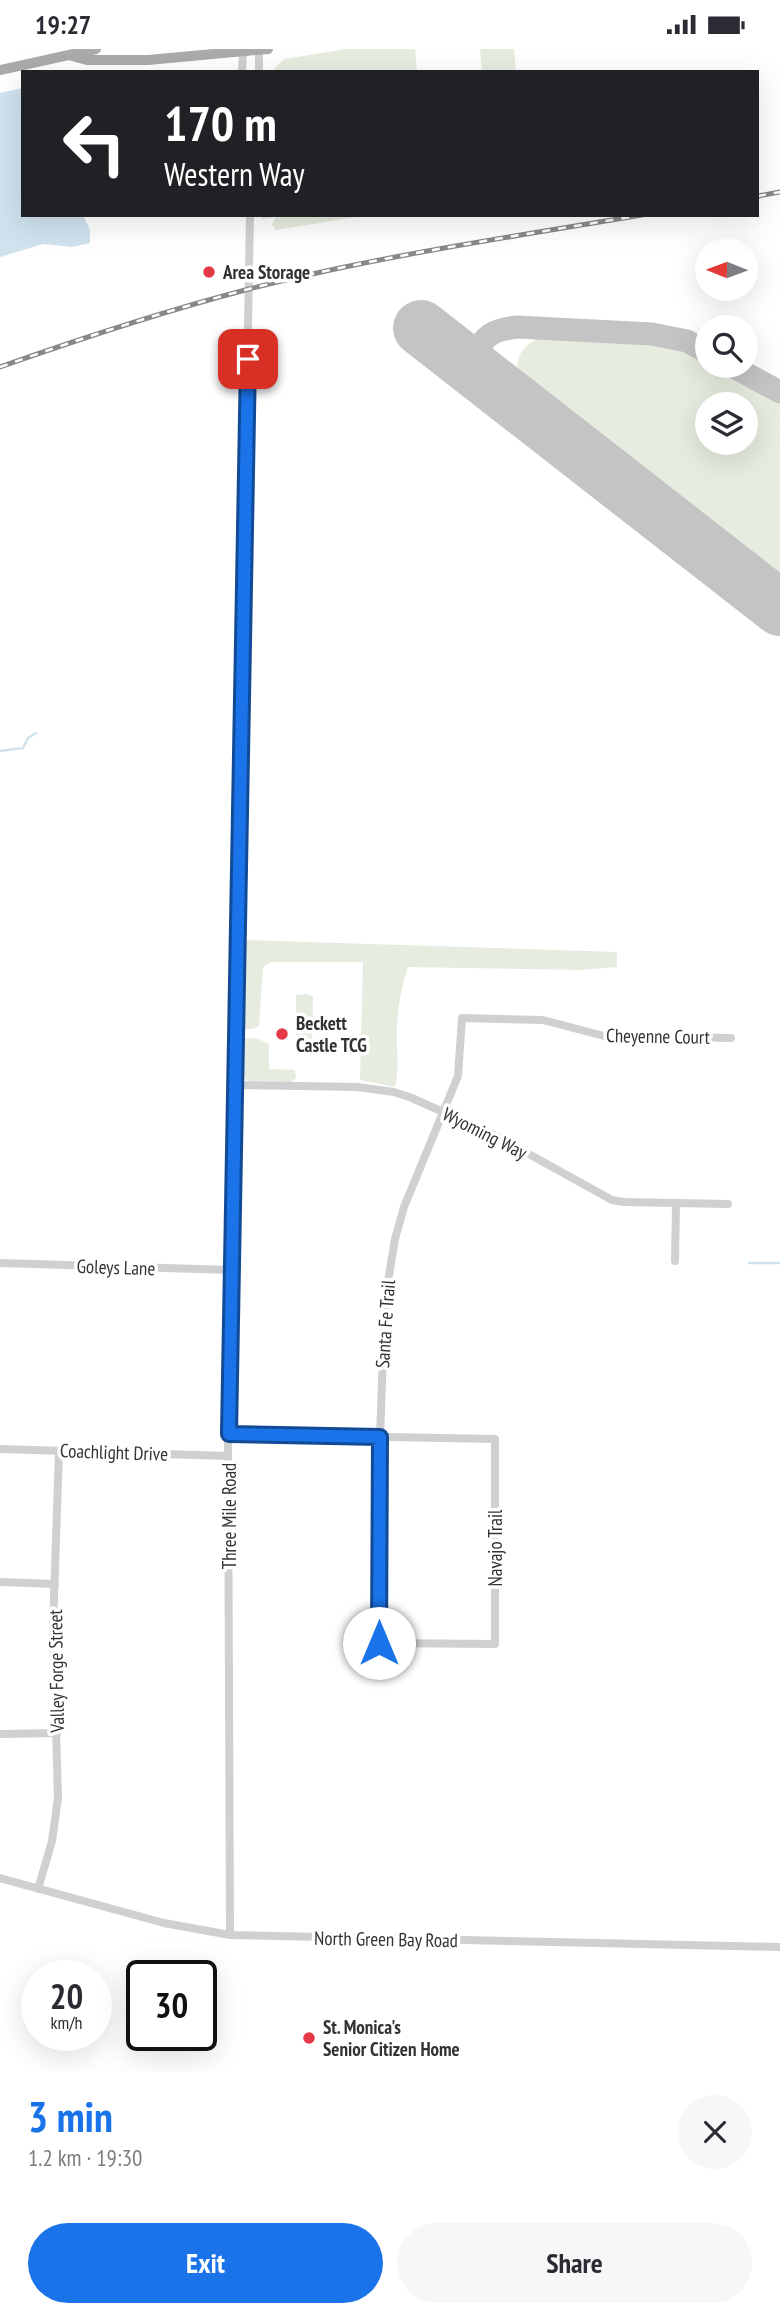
<!DOCTYPE html>
<html lang="en">
<head>
<meta charset="utf-8">
<style>
	body { margin:0; font-family:"PT Sans Narrow",sans-serif; background:#f7f7f7; color:#2b2b33; height:100vh; display:flex; flex-direction:column; font-size:26px; white-space:nowrap }
	* { box-sizing:border-box; margin:0 }
	p { font-size:23px; color:#7c7c81 }
	.icon { flex:none; width:38px; height:38px; fill:none; stroke:currentColor; stroke-width:2; stroke-linecap:round; stroke-linejoin:round }
	.map { position:relative; height:2023px; overflow:hidden }
	.sheet { display:flex; flex-direction:column; background:#fff; flex:1 }
	.sheet>* { flex:none }
	.hud { position:absolute; left:21px; top:21px; width:738px; height:147px; border-radius:0px; box-shadow:0 7px 28px #0002; background:#202124; color:#fff; overflow:hidden }
	.needle { width:46px; rotate:271deg }
	.controls { position:absolute; left:695px; top:189px; display:grid; gap:14px }
	.controls a { display:grid; place-items:center; width:63px; height:63px; border-radius:50%; background:#fff; box-shadow:0 7px 28px #0002; font-size:35px }
	.speed { position:absolute; left:21px; top:1911px; display:flex; gap:14px; font-size:35px; font-weight:700; text-align:center }
	.speed>* { display:grid; place-content:center; width:91px; height:91px; border-radius:50%; background:#fff; box-shadow:0 7px 28px #0002; line-height:1 }
	.speed small { font-size:18px; font-weight:400 }
	.speed .limit { border:4px solid #111; border-radius:10px; background:#fff; color:#111 }
	.pin { position:absolute; display:grid; place-items:center; width:60px; height:60px; color:#fff; margin:-30px; border-radius:14px; box-shadow:0 4px 10px #0006 }
	.me { position:absolute; width:77px; margin:-38px; rotate:0deg; stroke-linejoin:round; filter:drop-shadow(0 0 5px #0008) }
	.turn { display:flex; align-items:center; gap:24px; height:147px; padding:0 28px; font-size:32px }
	.turn .icon { width:91px; height:91px; stroke-width:2.5 }
	.turn b { display:block; font-size:49px; line-height:60px }
	.round { display:grid; place-items:center; flex:none; width:74px; height:74px; border-radius:37px; background:#f7f7f7 }
	.head { display:flex; align-items:center; justify-content:space-between; height:119px; padding:0 28px }
	h1 { font-size:42px; font-weight:800; line-height:52px; color:#1a73e8 }
	.cta { display:flex; gap:14px; margin-top:auto; padding:14px 28px }
	.cta a { flex:1; height:80px; border-radius:42px; background:#1a73e8; color:#fff; font-size:28px; font-weight:800; line-height:80px; text-align:center }
	.cta a+a { background:#f7f7f7; color:#2b2b33 }
	.status { display:flex; justify-content:space-between; align-items:center; height:49px; padding:0 35px; background:#fff; direction:ltr }
	.status svg { height:19px; fill:currentColor }
	.map>svg:first-child { display:block }
</style>
</head>
<body>
<div class="status"><b>19:27</b><svg viewBox="0 0 49 12"><path d="M0 12V9h3v3zM5 12V6h3v6zM10 12V3h3v9zM15 12V0h3v12zM26 1h20v11H26zM47 4h2v5h-2z"/></svg></div>
<div class="map">
<svg width="780" height="2023" viewBox="0 0 780 2023">
	<rect width="100%" height="100%" fill="#fff"/>
	<!-- green -->
	<path fill="#e6ecdf" fill-rule="evenodd" d="M346 0H415L417 23H271L284 10Z
		M480 0H514L516 23H482Z
		M262 166H368L276 181 272 175 276 168 262 170Z
		M540 289C560 288 581 291 601 292 641 294 671 293 707 314V317H713L780 354V537L524 337C511 317 518 297 540 289ZM746 355V394H707V355Z
		M244 891 617 903V918L582 921 408 918C400 942 396 968 397 994 397 1010 399 1022 395 1038L360 1031 363 913H270L263 918 259 977 253 980H243Z
		M306 945 313 947 312 1000 296 999V946Z
		M256 989 269 995V1020L295 1021 296 1029 291 1033 247 1032 242 1026 243 990Z"/>
	<!-- water -->
	<path fill="#cfe2ee" d="M23 39V166H83L90 181V194L73 198 43 195 0 208V44Z"/>
	<g fill="none" stroke-linecap="round" stroke-linejoin="round">
		<!-- stream -->
		<path stroke="#cfe2ee" stroke-width="2.5" d="M0 702 23 699 28 689 36 684
			M749 1214H780"/>
		<!-- taxiway -->
		<path stroke="#c4c4c4" stroke-width="23" d="M732 317 780 343
			M474 321C480 290 485 282 517 278L652 285 687 292 707 303"/>
		<!-- runway -->
		<path stroke="#c4c4c4" stroke-width="56" d="M421 279 780 559"/>
		<!-- minor -->
		<path stroke="#d0d0d0" stroke-width="8" d="M242 23 243 0
			M259 23V0
			M235 1036 357 1038 394 1043 412 1049 498 1088 612 1151 624 1153 728 1155
			M675 1212 676 1154
			M0 1214 232 1221
			M229 1385 495 1390V1595L378 1594 380 1388 385 1251 395 1190 404 1158 458 1027 462 969 543 971 604 987 731 989
			M0 1400 228 1407
			M0 1533 55 1535
			M0 1685 57 1684
			M0 1829 164 1874 230 1886 780 1898
			M38 1840 52 1792 58 1749 53 1578 59 1402
			M230 1886 228 1398 250 166"/>
		<!-- major -->
		<path stroke="#ababab" stroke-width="10" d="M72 7 87 11H148L268 0
			M0 21 96 0"/>
		<!-- rail casing -->
		<g stroke="#888" stroke-width="5">
			<path id="rail" d="M758 147 780 143
				M0 318C82 289 165 262 249 240 378 207 511 188 642 166"/>
		</g>
		<!-- rail -->
		<use href="#rail" stroke="#fff" stroke-width="2.5" stroke-dasharray="8" stroke-linecap="butt"/>
	</g>
	<g fill="none" stroke-linecap="round" stroke-linejoin="round">
		<!-- route casing -->
		<g stroke="#114b97" stroke-width="18">
			<path id="route" d="M248 310 229 1385 380 1388 379 1594"/>
		</g>
		<!-- route -->
		<use href="#route" stroke="#1a73e8" stroke-width="12"/>
	</g>
	<!-- markers -->
	<g fill="#e63946" stroke="#fff" stroke-width="2.5">
		<circle cx="209" cy="223" r="7"/>
		<circle cx="282" cy="985" r="7"/>
		<circle cx="309" cy="1989" r="7"/>
	</g>
	<g text-anchor="middle" dominant-baseline="central" stroke-width="7" stroke-linejoin="round" paint-order="stroke">
		<!-- poi labels -->
		<g font-size="19" font-weight="bold" fill="#333" stroke="#fff" text-anchor="start">
			<text x="223" y="223">Area Storage</text>
			<text x="296" y="974">Beckett<tspan x="296" dy="22">Castle TCG</tspan></text>
			<text x="323" y="1978">St. Monica's<tspan x="323" dy="22">Senior Citizen Home</tspan></text>
		</g>
		<!-- street labels -->
		<g font-size="19" fill="#333" stroke="#fff">
			<text transform="translate(658 987) rotate(1)">Cheyenne Court</text>
			<text transform="translate(485 1084) rotate(27)">Wyoming Way</text>
			<text transform="translate(116 1218) rotate(2)">Goleys Lane</text>
			<text transform="translate(385 1275) rotate(-86)">Santa Fe Trail</text>
			<text transform="translate(114 1403) rotate(2)">Coachlight Drive</text>
			<text transform="translate(229 1467) rotate(-90)">Three Mile Road</text>
			<text transform="translate(495 1499) rotate(-90)">Navajo Trail</text>
			<text transform="translate(56 1622) rotate(-91)">Valley Forge Street</text>
			<text transform="translate(386 1890) rotate(1)">North Green Bay Road</text>
		</g>
	</g>
</svg>
<div class="controls">
<a><svg class="needle" viewBox="-14 -14 28 28"><path d="M0-13l5 13h-10z" fill="#e53935"/><path d="M0 13l5-13h-10z" fill="#7c7c81"/></svg></a>
<a><svg class="icon" aria-label="search" viewBox="0 0 24 24"><circle cx="10" cy="10" r="6"/><path d="M15 15l6 6"/></svg></a>
<a><svg class="icon" aria-label="layers" viewBox="0 0 24 24"><path d="M12 4l9 5-9 5-9-5zM3 14l9 5 9-5"/></svg></a>
</div>
<div class="speed"><div>20<small>km/h</small></div><div class="limit">30</div></div>
<div class="pin" style="left:248px;top:310px;background:#d93025"><svg class="icon" aria-label="arrive" viewBox="0 0 24 24"><path d="M6 21V4h12l-3 4 3 4H6"/></svg></div>
<svg class="me" style="left:379px;top:1594px" viewBox="-20 -20 40 40"><circle r="19" fill="#fff"/><path d="M0-13L10 11 0 6-10 11z" fill="#1a73e8"/></svg>
<div class="hud">
<div class="turn"><svg class="icon" aria-label="left" viewBox="0 0 24 24"><path d="M17 20v-9H6M10 6l-5 5 5 5"/></svg><div><b>170 m</b>Western Way</div></div>
</div>
</div>
<section class="sheet">
<div class="head"><div><h1>3 min</h1><p>1.2 km · 19:30</p></div><a class="round"><svg class="icon" aria-label="close" viewBox="0 0 24 24"><path d="M6 6l12 12M18 6L6 18"/></svg></a></div>
<div class="cta"><a>Exit</a><a>Share</a></div>
</section>
</body>
</html>
